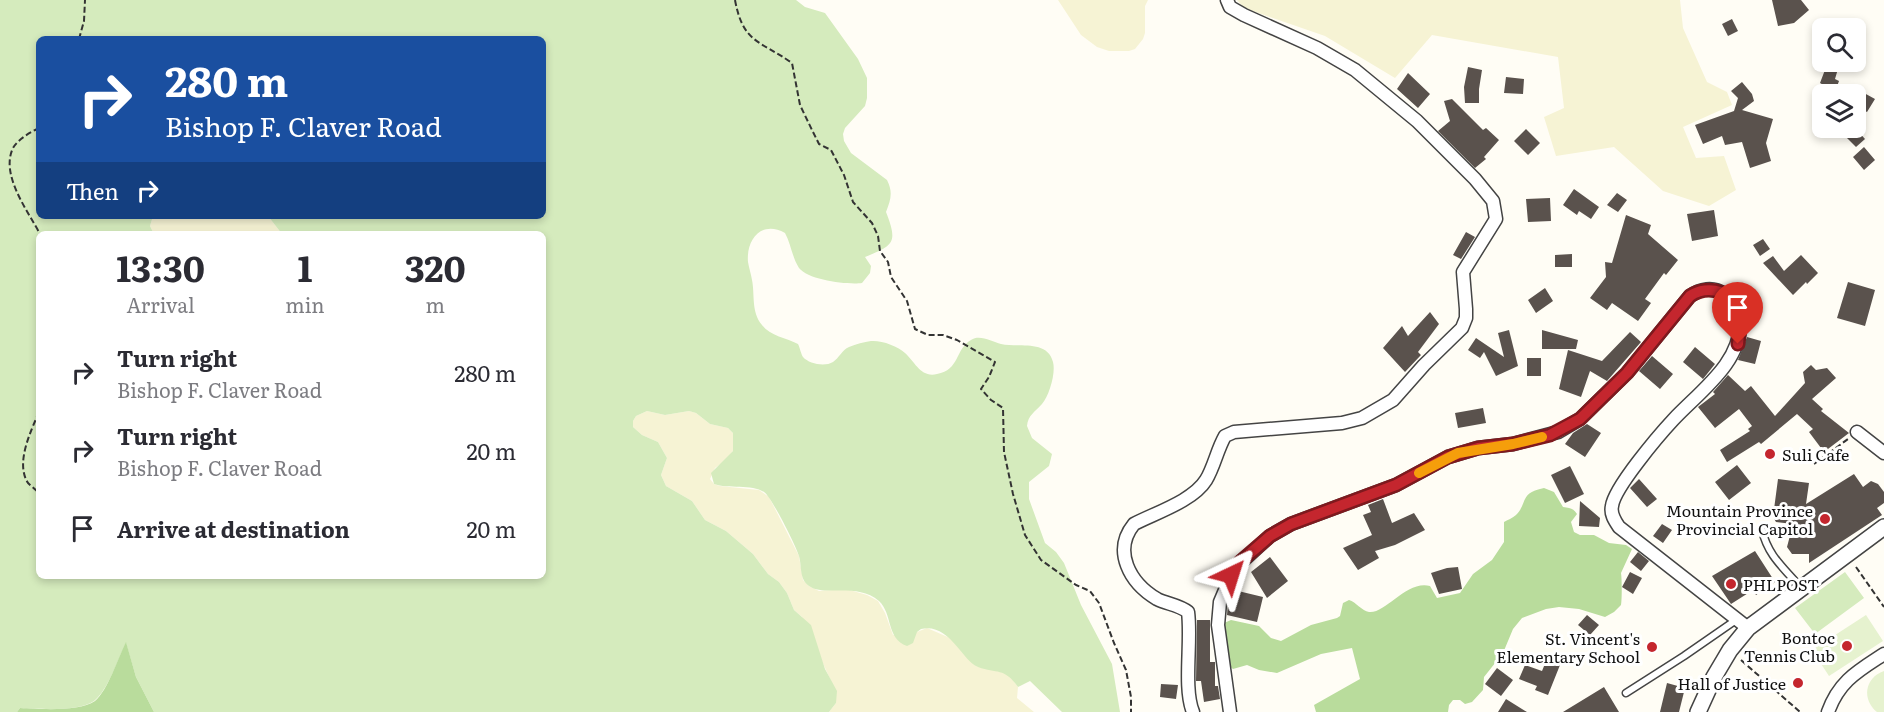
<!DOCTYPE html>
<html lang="en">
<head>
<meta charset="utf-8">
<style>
	body { margin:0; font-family:Literata,serif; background:#f7f7f7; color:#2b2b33; height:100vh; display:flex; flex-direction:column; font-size:22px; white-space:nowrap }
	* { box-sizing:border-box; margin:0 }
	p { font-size:20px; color:#7c7c81 }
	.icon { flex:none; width:33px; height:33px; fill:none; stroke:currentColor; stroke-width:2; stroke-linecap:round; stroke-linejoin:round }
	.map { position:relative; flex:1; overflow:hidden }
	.side { position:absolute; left:36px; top:231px; width:510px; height:348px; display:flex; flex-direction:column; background:#fff; border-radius:9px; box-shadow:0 3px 9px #0003 }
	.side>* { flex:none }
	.hud { position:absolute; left:36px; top:36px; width:510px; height:183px; border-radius:9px; box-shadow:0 3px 9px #0003; background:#1a4fa0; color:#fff; overflow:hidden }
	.tools { position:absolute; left:1812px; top:18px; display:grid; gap:12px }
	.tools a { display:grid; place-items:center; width:54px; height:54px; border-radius:9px; background:#fff; box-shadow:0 3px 9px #0003; font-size:30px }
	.pin { position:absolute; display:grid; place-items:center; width:51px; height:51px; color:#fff; margin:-62px -26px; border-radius:50% 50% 50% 0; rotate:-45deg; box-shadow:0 0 6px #0007 }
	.pin .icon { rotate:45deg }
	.me { position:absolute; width:66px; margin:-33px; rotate:41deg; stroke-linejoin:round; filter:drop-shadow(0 0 4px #0008) }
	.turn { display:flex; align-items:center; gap:21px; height:126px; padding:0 30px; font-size:27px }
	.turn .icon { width:78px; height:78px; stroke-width:2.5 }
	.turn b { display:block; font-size:42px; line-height:51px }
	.then { display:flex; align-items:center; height:57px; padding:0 30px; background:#0003; gap:12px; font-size:22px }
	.eta { display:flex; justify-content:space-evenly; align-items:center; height:102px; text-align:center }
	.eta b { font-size:36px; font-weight:700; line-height:42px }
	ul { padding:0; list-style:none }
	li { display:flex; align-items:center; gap:18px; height:78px; padding:0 30px }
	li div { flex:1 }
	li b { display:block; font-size:22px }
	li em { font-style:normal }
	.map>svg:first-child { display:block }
</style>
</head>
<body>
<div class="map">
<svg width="1884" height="712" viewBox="0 0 1884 712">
	<rect width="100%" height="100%" fill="#fffdf5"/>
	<!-- farmland -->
	<path fill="#f6f3d4" d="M1058 0H1148L1145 6V33L1143 39 1135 49 1129 51H1109L1097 47 1081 35Z
		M1237 0H1680L1683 28 1707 82 1727 92 1732 105 1683 127 1696 158 1724 156 1736 190 1709 206 1663 191 1614 147 1556 156 1544 117 1564 108 1558 57 1432 35 1395 78 1325 36 1244 8Z
		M153 216H268L282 234H154L150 226Z
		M647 411 665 415 689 411 696 413 710 424 728 428 733 433V451L725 461 715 468 710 479 714 484 720 486 759 490 769 497 799 556 803 580 809 586 819 591 846 589 867 595 878 601 885 613 893 635 917 632 927 628 950 638 976 666 1000 670 1010 676 1018 687 1017 698 1034 712H829L836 703 830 679 802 617 794 610 787 593 779 582 768 574 753 554 726 531 705 520 692 501 666 486 661 475 667 458 658 442 642 435 633 427V421L636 416Z"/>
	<!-- green -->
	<path fill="#d5ebbd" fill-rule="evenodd" d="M0 0H796L805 7 825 13 858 59 867 78V98L865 106 845 128 843 134 844 141 851 153 887 180C893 192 891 199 886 212 898 243 894 245 865 257L871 266 870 273 862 283C848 285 808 280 799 268 792 257 791 244 785 233 762 220 746 239 748 262 749 268 751 274 752 280 755 295 751 312 762 325 770 336 787 338 798 344 800 348 801 354 803 357 809 364 825 367 833 362 839 358 842 350 849 347 856 344 864 342 871 341 881 340 898 346 905 353 915 362 921 378 937 374 960 370 955 349 971 340 980 334 992 342 1001 344 1018 348 1047 339 1053 362 1056 373 1049 396 1042 404 1035 412 1028 415 1027 426L1032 438 1052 454 1049 466 1029 482V499L1045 543 1056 552 1064 563 1081 605 1112 664 1120 712H1062L1030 681 1018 687C1004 667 997 674 978 667 961 660 950 623 921 629L917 632 913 643 907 646C886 639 893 614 879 601 857 582 824 597 809 586 799 579 802 566 799 556 796 546 771 496 764 492 752 484 728 489 714 484L711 473 733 451V433L728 428 710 424 696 413 689 411 665 415 647 411 636 416 633 421V427L642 435 658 442 667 458 661 475 666 486 692 501 705 520 726 531 753 554 768 574 779 582 787 593 794 610 811 625 825 669 837 691 836 703 829 712H154L136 677 126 643C118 659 108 690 94 701 78 712 40 709 20 708L17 712H0ZM39 39H543V216H268L282 234H543V576H39V234H154L150 226 153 216H39Z
		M1845 572 1864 598 1815 634 1795 608Z"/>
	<!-- forest -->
	<path fill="#b9dc9c" d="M1544 488 1554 492 1563 507C1570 508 1573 508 1577 514L1571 522 1574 532 1580 535H1594L1609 543 1626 545 1632 549 1621 573C1622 579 1622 598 1621 605L1614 612 1605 617 1579 609 1559 607 1546 609 1522 618 1513 629 1503 653 1484 677 1483 690 1472 702 1465 704 1460 700H1453L1449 705 1448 712H1316L1314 705 1360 679 1352 648 1321 654 1277 673 1259 670 1247 665 1233 669 1228 665V649L1222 634 1224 623 1231 620 1259 626 1271 638 1281 641 1311 625 1337 618 1340 616 1343 603 1349 600C1356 602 1362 611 1369 612 1386 614 1406 580 1430 586L1437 598 1460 593 1473 574 1492 560 1504 542V522C1507 520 1513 518 1516 515 1528 503 1519 493 1544 488Z
		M126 642 136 677 154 712H17L20 708C40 709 79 712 95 701 108 690 118 658 126 642Z"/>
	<!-- pitch -->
	<path fill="#e6f2cf" d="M1866 615 1883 641 1829 676 1812 650Z
		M1884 671V712H1877C1862 700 1864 678 1884 671Z"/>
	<!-- building -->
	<path fill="#5a524d" d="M1772 0H1801L1809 10 1794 23 1778 26Z
		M1732 19 1738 31 1728 36 1722 24Z
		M1828 62H1840L1835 79 1839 81 1835 92 1820 83Z
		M1468 67 1482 70 1479 89V103H1465L1464 87Z
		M1408 73 1430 94 1418 108 1397 89Z
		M1506 77 1524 79 1523 94 1504 93Z
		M1742 82 1752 94 1754 101 1742 110 1773 119 1766 143 1771 161 1750 168 1742 142 1725 145 1722 136 1703 144 1695 125 1734 111 1738 98 1731 91Z
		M1864 93 1875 99 1867 112 1856 106Z
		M1452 99 1483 130 1486 128 1499 140 1484 157 1486 159 1475 168 1438 131 1450 121 1444 101Z
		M1837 128H1855L1865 139 1856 147Z
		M1526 129 1540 143 1528 155 1514 141Z
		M1864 147 1875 160 1864 170 1853 157Z
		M1574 189 1599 207 1591 219 1579 211 1577 215 1563 205Z
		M1617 193 1627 200 1618 212 1607 205Z
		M1550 198 1551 221 1528 222 1526 199Z
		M1714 210 1718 236 1692 241 1687 214Z
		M1626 215 1651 225 1648 234 1678 260 1666 275 1664 273 1645 299 1651 303 1638 321 1612 303 1607 310 1590 298 1606 277 1605 262 1612 263Z
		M1466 232 1475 237 1461 259 1453 255Z
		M1763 239 1770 249 1760 256 1753 245Z
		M1572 254V267H1555V255Z
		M1801 255 1818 273 1807 284 1806 282 1793 295 1763 263 1773 256 1784 271Z
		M1848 282 1875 290 1865 326 1837 318Z
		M1739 284 1756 301 1747 311 1742 300 1733 290Z
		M1545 288 1553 301 1536 313 1528 300Z
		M1430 312 1439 324 1418 352 1421 355 1405 372 1383 348 1402 326 1408 336Z
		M1509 330 1518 366 1496 376 1484 352 1480 358 1468 350 1476 338 1504 357 1498 333Z
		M1542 330 1578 340 1576 349H1542Z
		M1630 332 1641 342 1607 381 1590 371 1581 397 1559 389 1568 350 1602 361Z
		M1747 337 1761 341 1755 364 1738 360Z
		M1695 347 1715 364 1703 379 1683 362Z
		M1652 356 1673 374 1660 389 1639 371Z
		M1527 358H1541V376H1527Z
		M1811 365 1816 370 1827 368 1836 378 1812 399 1823 409 1821 411 1849 433 1824 452 1809 432 1813 429 1797 414 1761 444 1759 442 1727 462 1720 450 1750 431 1748 429 1752 426 1739 409 1715 428 1698 407 1715 394 1713 392 1728 375 1745 391 1751 386 1775 416 1805 383 1803 372Z
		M1483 408 1486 423 1458 428 1455 413Z
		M1587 424 1601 433 1585 457 1565 444 1573 433Z
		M1737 465 1751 483 1729 500 1715 482Z
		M1570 466 1584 494 1565 503 1551 475Z
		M1854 474 1863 487 1871 481 1878 484 1884 492V503L1877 508 1882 515 1809 563V554H1792L1787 547 1793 524 1776 522 1773 517 1778 479 1809 483 1806 504Z
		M1639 479 1657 499 1647 507 1630 488Z
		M1383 499 1392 523 1414 513 1425 530 1395 545 1375 551 1379 558 1358 570 1343 548 1372 535 1363 515 1371 512 1368 505Z
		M1580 501 1600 518 1599 527 1579 526Z
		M1662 524 1672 530 1663 543 1653 536Z
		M1755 551 1775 582 1756 595 1753 590 1731 604 1712 576Z
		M1638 552 1649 561 1641 571 1630 562Z
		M1270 557 1288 581 1267 598 1251 572Z
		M1458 567 1462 589 1439 594 1431 573 1447 568Z
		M1630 572 1642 578 1633 594 1622 587Z
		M1234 590 1263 597 1257 622 1227 615 1228 604Z
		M1587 615 1599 625 1590 635 1578 625Z
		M1197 620H1210V662H1215V686H1218L1220 699 1204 702 1201 681H1196Z
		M1549 654 1562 660 1548 695 1535 690 1537 686 1519 679 1525 665 1542 671Z
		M1497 668 1513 680 1501 696 1485 684Z
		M1667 683 1685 688 1679 712H1660Z
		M1161 684 1178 685 1176 699 1160 697Z
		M1604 687 1619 712H1563Z
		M1506 699 1527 712H1498Z"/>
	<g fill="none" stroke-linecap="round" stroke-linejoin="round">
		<!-- service casing -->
		<g stroke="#444" stroke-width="9">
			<path id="service" d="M1762 530C1768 556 1784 568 1801 588
				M1626 693 1684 656 1736 620"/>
		</g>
		<!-- minor casing -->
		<g stroke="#444" stroke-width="15">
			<path id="minor" d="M1857 432 1884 453
				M1193 712C1183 688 1192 641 1188 612 1179 605 1167 604 1157 599 1130 583 1112 551 1134 524 1155 513 1193 501 1206 480 1214 467 1217 450 1225 436L1234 432 1342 423 1362 418 1393 400 1424 365 1462 328 1466 318V309L1463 272 1496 219 1493 201 1475 179 1417 121 1355 70 1317 48 1244 15 1230 7 1227 0
				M1230 712 1218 625 1220 602 1234 569 1270 536 1291 524 1396 485 1448 457 1478 448 1513 444 1558 432 1580 419 1627 373 1690 296C1700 289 1713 286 1724 294 1734 300 1739 308 1740 320 1743 362 1699 392 1673 420 1659 435 1614 488 1612 506 1610 514 1615 521 1619 527L1748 628
				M1828 712C1839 681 1858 671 1884 654"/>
		</g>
		<!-- tertiary casing -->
		<g stroke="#444" stroke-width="18">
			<path id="tertiary" d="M1698 712 1714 677 1730 650 1748 628 1884 527"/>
		</g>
		<!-- path -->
		<path stroke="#333" stroke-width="2" stroke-dasharray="6 3" stroke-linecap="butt" d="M735 0C743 43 759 40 792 63L800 105 812 130 819 144 831 150 844 175 853 202 872 223 878 236 880 251 888 262 891 277 907 301 915 329 928 335H943L957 340 995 362 989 377 981 389 991 400 1003 408 1004 452 1013 494 1025 535 1041 560 1076 585 1090 591 1099 603 1114 643 1126 670 1131 697V712
			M79 39 84 21 85 0
			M39 128C31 132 18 139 13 148 0 175 28 211 40 234
			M39 412C31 431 15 463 28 483 31 486 36 490 39 493
			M1814 464 1848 439
			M1856 567 1884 607
			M1741 660 1800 712"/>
		<!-- service -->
		<use href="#service" stroke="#fff" stroke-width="6"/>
		<!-- minor -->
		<use href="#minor" stroke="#fff" stroke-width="12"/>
		<!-- tertiary -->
		<use href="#tertiary" stroke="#fff" stroke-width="15"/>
	</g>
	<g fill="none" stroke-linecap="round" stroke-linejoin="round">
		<!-- route casing -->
		<g stroke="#7f191e" stroke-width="15">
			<path id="route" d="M1231 575 1240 562 1270 536 1291 524 1396 485 1448 457 1478 448 1513 444 1550 435 1580 419 1627 373 1690 296C1708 284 1736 291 1740 315 1741 325 1739 334 1738 344"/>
		</g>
		<!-- route -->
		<use href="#route" stroke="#c4262e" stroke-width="10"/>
		<!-- slow -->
		<path stroke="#f59e0b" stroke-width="10" d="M1419 473 1458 453 1513 444 1542 437"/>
	</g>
	<!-- markers -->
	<g fill="#c4262e" stroke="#fff" stroke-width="2">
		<circle cx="1770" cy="454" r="6"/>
		<circle cx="1825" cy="519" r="6"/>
		<circle cx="1731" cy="584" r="6"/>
		<circle cx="1847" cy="646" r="6"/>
		<circle cx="1652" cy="647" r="6"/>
		<circle cx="1798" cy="683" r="6"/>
	</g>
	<g text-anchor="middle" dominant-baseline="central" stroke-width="6" stroke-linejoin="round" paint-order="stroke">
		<!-- poi labels -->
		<g font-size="16" fill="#111" stroke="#fff" text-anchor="end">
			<text x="1782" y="454" text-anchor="start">Suli Cafe</text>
			<text x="1813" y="510">Mountain Province<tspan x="1813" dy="18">Provincial Capitol</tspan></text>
			<text x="1743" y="584" text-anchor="start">PHLPOST</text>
			<text x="1835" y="637">Bontoc<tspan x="1835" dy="18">Tennis Club</tspan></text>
			<text x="1640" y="638">St. Vincent's<tspan x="1640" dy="18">Elementary School</tspan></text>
			<text x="1786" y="683">Hall of Justice</text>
		</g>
	</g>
</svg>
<div class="tools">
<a><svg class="icon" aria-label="search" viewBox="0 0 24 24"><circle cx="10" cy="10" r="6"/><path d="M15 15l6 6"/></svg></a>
<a><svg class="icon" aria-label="layers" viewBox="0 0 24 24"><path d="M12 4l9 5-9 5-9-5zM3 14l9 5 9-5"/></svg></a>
</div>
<div class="pin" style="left:1738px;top:344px;background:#d93025"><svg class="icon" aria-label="arrive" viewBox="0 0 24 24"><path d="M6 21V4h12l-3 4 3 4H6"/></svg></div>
<svg class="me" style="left:1231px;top:575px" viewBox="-20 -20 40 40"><path d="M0-17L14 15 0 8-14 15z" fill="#c4262e" stroke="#fff" stroke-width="4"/></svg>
<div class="hud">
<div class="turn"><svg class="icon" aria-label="right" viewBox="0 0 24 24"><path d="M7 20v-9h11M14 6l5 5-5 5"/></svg><div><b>280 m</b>Bishop F. Claver Road</div></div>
<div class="then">Then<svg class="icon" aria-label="right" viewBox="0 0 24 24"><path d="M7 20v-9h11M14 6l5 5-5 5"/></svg></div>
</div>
<section class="side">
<div class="eta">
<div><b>13:30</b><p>Arrival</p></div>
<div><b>1</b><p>min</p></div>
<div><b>320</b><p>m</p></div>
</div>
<ul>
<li><svg class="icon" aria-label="right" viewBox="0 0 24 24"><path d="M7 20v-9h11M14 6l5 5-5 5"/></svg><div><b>Turn right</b><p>Bishop F. Claver Road</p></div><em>280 m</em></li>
<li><svg class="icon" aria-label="right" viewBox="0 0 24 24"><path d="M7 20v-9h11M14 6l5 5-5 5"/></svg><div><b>Turn right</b><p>Bishop F. Claver Road</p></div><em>20 m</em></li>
<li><svg class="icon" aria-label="arrive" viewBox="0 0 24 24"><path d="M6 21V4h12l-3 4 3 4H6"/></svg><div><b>Arrive at destination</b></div><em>20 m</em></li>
</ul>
</section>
</div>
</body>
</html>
